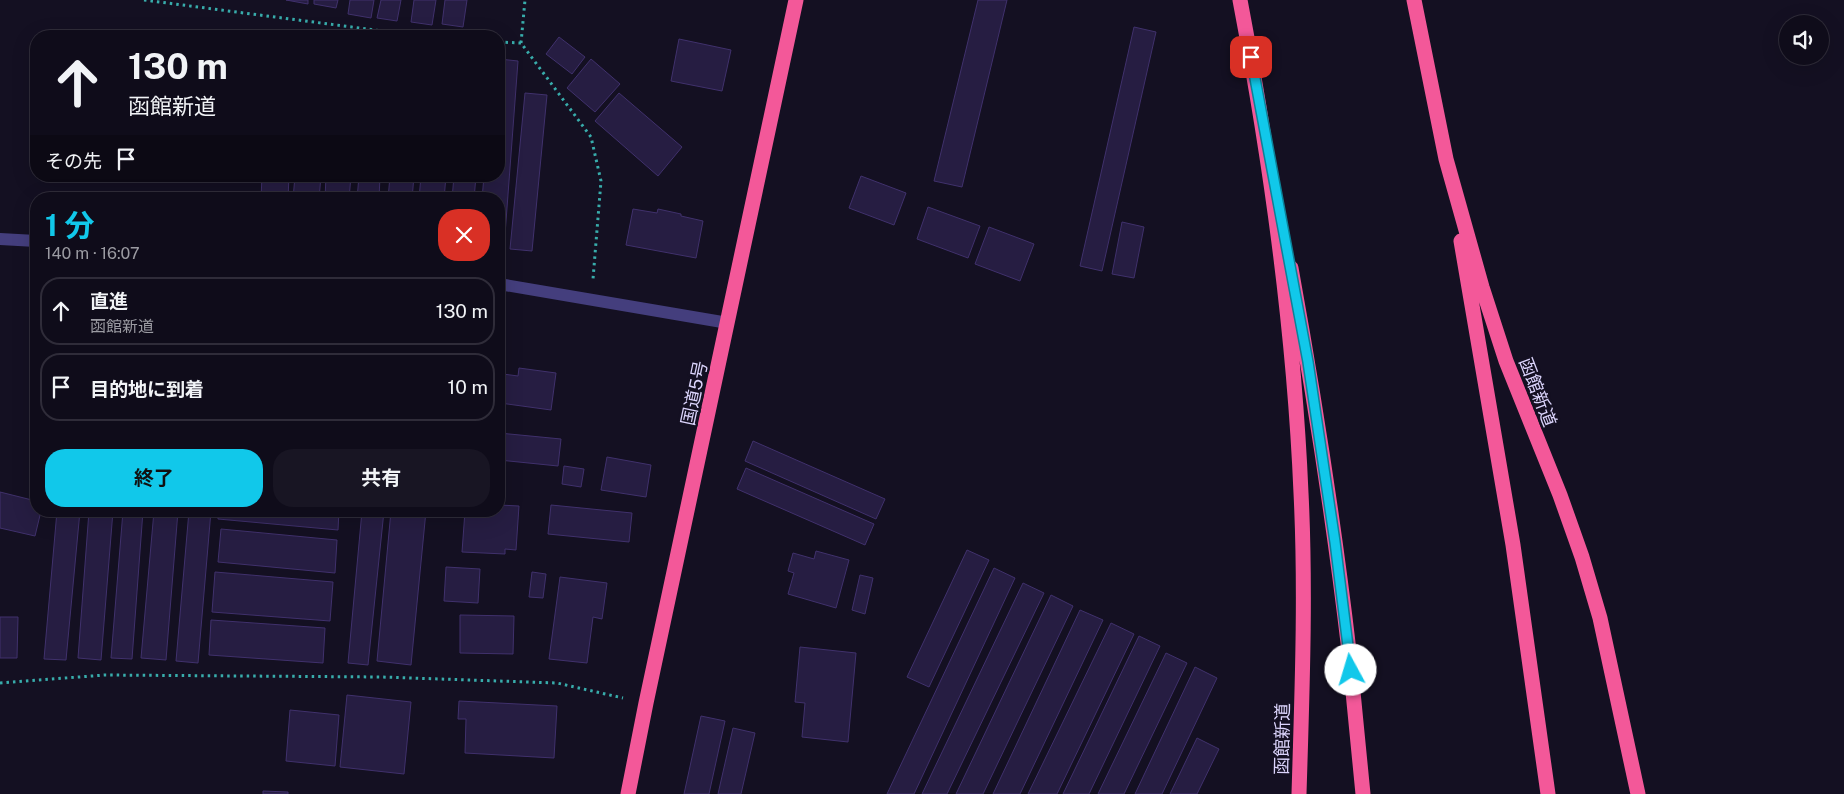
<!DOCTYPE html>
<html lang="ja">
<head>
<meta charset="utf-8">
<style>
	body { margin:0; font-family:"Public Sans","Noto Sans JP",sans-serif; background:#181523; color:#f1f3f6; height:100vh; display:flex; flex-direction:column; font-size:19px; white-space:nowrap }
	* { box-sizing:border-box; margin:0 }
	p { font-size:16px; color:#9b9ba2 }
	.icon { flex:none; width:28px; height:28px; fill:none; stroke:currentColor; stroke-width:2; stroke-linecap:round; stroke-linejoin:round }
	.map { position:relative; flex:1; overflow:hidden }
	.sheet { position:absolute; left:30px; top:192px; width:475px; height:325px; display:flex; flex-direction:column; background:#0f0c1a; border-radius:20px; box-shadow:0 5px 20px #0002,0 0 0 1px #2f2c39 }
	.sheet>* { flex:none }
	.hud { position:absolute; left:30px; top:30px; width:475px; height:152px; border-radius:20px; box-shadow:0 5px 20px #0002,0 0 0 1px #2f2c39; background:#0f0c1a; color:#f1f3f6; overflow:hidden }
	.fabs { position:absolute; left:1779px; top:15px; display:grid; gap:10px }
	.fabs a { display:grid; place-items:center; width:50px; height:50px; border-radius:50%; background:#0f0c1a; box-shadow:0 5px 20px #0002,0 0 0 1px #2f2c39; font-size:25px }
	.pin { position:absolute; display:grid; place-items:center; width:42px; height:42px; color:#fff; margin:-21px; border-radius:10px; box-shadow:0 2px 8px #0006 }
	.me { position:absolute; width:55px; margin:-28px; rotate:354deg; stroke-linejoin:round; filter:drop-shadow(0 0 4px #0008) }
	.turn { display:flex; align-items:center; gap:18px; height:105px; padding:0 15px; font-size:22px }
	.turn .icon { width:65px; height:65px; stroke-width:2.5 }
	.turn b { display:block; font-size:35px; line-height:42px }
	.then { display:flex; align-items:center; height:48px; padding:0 15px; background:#0003; gap:10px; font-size:19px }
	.round { display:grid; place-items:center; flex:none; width:52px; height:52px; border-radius:20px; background:#181523 }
	.head { display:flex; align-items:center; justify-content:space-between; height:85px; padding:0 15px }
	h1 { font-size:30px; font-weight:700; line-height:38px; color:#11c8ea }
	.cta { display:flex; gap:10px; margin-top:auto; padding:10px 15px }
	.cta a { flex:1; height:58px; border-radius:20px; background:#11c8ea; color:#111; font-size:20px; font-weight:700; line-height:58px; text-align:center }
	.cta a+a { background:#181523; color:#f1f3f6 }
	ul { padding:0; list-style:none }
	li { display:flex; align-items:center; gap:15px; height:68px; margin:0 10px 8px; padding:0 5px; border:2px solid #2f2c39; border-radius:20px }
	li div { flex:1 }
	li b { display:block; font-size:19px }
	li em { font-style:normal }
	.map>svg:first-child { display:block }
</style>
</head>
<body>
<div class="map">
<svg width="1844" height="794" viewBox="0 0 1844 794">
	<rect width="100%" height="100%" fill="#141022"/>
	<!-- building -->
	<path fill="#261d42" stroke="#40316c" d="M286 0H308V4Z
		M314 0H338L336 8 314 4Z
		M350 0H374L371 18 348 14Z
		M381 0H401L397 21 377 18Z
		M414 0H436L432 25 411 22Z
		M445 0H467L463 27 442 24Z
		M978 0H1007L962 187 934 181Z
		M1134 27 1156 32 1102 271 1080 266Z
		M559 37 585 57 572 74 546 54Z
		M679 39 731 50 722 91 671 81Z
		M499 59 518 61 504 248H499V199H482L484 176H499Z
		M591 59 620 84 595 112 567 88Z
		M525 93 547 95 532 251 510 249Z
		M619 93 682 147 658 176 595 121Z
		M262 176H289L288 199H261Z
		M295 176H321L319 199H293Z
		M326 176H351L349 199H325Z
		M359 176H380L379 199H357Z
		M390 176H414L412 199H388Z
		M421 176H446L444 199H419Z
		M454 176H476L474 199H452Z
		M861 176 906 193 894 225 849 208Z
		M928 207 980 226 968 258 917 239Z
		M633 209 657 213 658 209 681 214V216L703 221 696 258 626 245Z
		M1122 222 1144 227 1134 278 1112 274Z
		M989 227 1034 244 1020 281 975 264Z
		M519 368 556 373 551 410 500 403 503 374 518 376Z
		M499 433 561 439 558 466 499 460Z
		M753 441 885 499 876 519 745 461Z
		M607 457 651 465 646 497 601 490Z
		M564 466 584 469 581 487 562 484Z
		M746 468 874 524 865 545 737 489Z
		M0 492 36 501V511H41L35 536 0 528Z
		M499 505 519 506 516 550 505 549V554L462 552 465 511H499Z
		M551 505 632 513 629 542 548 534Z
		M57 511H80L66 660 44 659Z
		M89 511H113L101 660 78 658Z
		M123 511H143L132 659 111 658Z
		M154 511H178L166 660 141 658Z
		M189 511H211L198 663 176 661Z
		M218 511H339L338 530 218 519Z
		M362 511H384L368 665 348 663Z
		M391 511H426L411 665 377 661Z
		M221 529 337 540 335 573 218 562Z
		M967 550 989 560 929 687 907 677Z
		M816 551 849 560 836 608 788 594 794 573 788 571 793 553 814 559Z
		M446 567 480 569 478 603 444 601Z
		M994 568 1015 578 914 794H887Z
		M215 572 333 582 330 621 212 612Z
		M532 572 546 574 543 598 529 597Z
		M860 575 873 578 865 614 852 610Z
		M560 577 607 583 602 619 593 617 587 663 549 659Z
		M1023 583 1044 593 947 794H922Z
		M1051 595 1073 606 983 794H956Z
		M1080 610 1103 620 1020 794H993Z
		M460 615 514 616 513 654 460 653Z
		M0 617H18L17 658H0Z
		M211 620 325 628 323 663 209 655Z
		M1111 623 1134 634 1057 794H1028Z
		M1139 636 1160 646 1089 794H1063Z
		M800 647 856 653 848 742 802 737 805 703 795 702Z
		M1166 653 1187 663 1124 794H1098Z
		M1195 667 1217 678 1162 794H1135Z
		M347 695 411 702 404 774 340 767Z
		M459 701 557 706 554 758 465 753 466 719H458Z
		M290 710 339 715 335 766 286 761Z
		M701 716 725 721 709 794H684Z
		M733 728 755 733 741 794H718Z
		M1197 738 1219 749 1197 794H1170Z
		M263 791 288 792V794H263Z"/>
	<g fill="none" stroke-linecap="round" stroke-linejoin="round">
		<!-- path -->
		<path stroke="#38acab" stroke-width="3" stroke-dasharray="2.5 4" stroke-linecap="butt" d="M144 0 421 36
			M499 42 521 43 591 137 601 181 593 279
			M521 43 525 0
			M0 683 105 675 382 677 557 683 623 698"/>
		<!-- street -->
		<path stroke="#443e7d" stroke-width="12" d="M0 239 36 241
			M499 284 728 323"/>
		<!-- highway -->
		<path stroke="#f35899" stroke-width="15" d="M1240 0C1271 163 1294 328 1301 493 1306 593 1302 694 1299 794
			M1414 0 1446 159 1482 287 1506 361 1560 495 1582 557 1600 618 1638 794
			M1461 241 1513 545 1548 794
			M1291 268C1314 395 1334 522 1349 651 1354 698 1358 746 1363 794
			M628 794 646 703 796 0"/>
	</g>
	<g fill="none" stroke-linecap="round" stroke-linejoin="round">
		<!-- route casing -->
		<g stroke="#0b8298" stroke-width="12">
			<path id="route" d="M1251 57 1308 362 1335 542 1351 670"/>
		</g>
		<!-- route -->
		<use href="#route" stroke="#11c8ea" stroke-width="9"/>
	</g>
	<g text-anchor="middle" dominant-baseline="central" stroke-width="5" stroke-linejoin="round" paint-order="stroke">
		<!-- street labels -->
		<g font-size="18" fill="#dbd4fc" stroke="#141022">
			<text transform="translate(1538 392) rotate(69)">函館新道</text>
			<text transform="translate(694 393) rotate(-78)">国道5号</text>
			<text transform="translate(1282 739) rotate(-89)">函館新道</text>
		</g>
	</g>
</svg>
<div class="fabs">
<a><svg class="icon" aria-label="sound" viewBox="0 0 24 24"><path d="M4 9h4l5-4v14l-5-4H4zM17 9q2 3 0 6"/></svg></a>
</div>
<div class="pin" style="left:1251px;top:57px;background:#d93025"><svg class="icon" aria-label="arrive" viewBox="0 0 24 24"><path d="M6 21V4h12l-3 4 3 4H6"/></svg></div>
<svg class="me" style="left:1351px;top:670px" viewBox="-20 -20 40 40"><circle r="19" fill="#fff"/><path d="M0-13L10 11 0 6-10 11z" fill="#11c8ea"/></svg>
<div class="hud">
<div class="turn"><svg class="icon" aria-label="ahead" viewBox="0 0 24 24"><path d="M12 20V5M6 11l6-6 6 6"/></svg><div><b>130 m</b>函館新道</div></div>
<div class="then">その先<svg class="icon" aria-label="arrive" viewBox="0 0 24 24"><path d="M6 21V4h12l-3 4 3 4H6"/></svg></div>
</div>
<section class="sheet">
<div class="head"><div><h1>1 分</h1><p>140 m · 16:07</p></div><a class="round" style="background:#d93025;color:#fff"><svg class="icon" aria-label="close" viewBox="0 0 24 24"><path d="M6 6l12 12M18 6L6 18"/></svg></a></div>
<ul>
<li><svg class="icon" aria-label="ahead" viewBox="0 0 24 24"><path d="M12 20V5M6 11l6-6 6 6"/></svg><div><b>直進</b><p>函館新道</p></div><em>130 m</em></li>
<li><svg class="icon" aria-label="arrive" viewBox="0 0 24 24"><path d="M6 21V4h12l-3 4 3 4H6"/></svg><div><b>目的地に到着</b></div><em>10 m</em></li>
</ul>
<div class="cta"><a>終了</a><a>共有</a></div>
</section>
</div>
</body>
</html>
